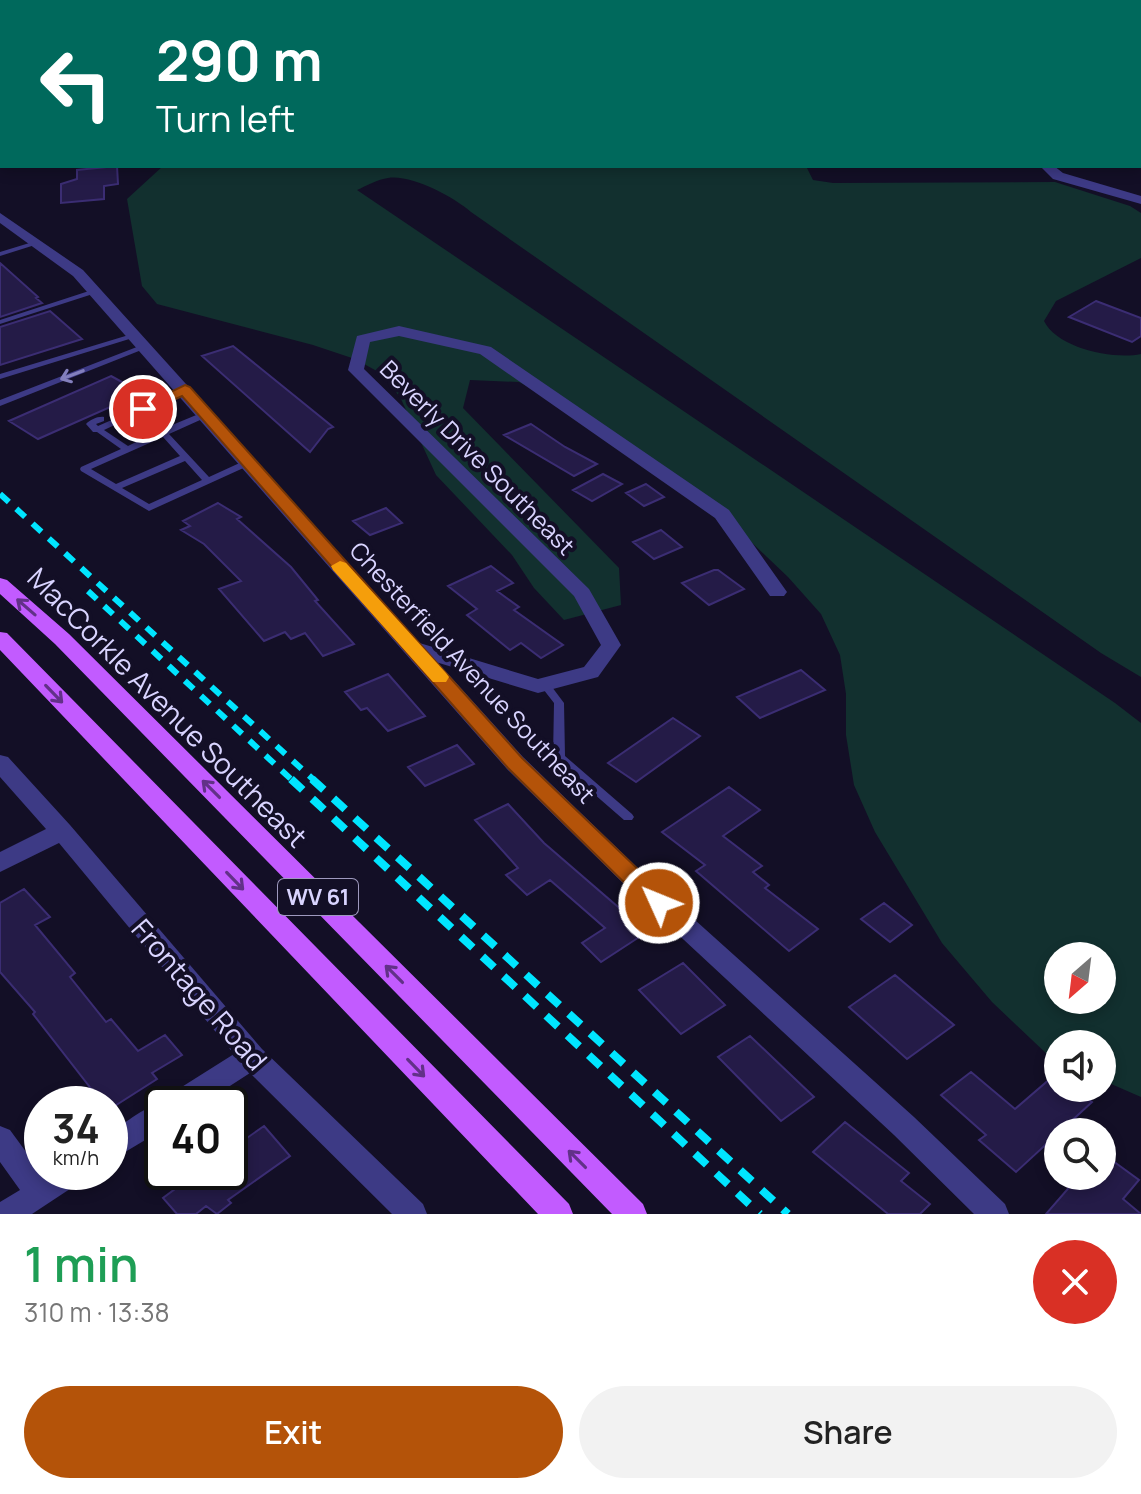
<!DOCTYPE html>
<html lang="en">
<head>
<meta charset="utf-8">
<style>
	body { margin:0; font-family:Manrope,sans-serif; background:#f2f2f2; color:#222; height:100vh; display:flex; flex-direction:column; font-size:30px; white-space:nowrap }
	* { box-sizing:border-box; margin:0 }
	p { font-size:26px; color:#767676 }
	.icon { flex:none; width:44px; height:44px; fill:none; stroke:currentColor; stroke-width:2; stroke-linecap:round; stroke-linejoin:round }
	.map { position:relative; height:1214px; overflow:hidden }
	.side { display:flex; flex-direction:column; background:#fff; flex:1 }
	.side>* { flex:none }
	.top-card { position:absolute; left:0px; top:0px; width:1142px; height:168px; box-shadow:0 4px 12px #0003; background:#00695c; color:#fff; overflow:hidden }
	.needle { width:52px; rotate:208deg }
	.buttons { position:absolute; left:1044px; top:942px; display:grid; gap:16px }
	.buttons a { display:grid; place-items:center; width:72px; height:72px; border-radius:50%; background:#fff; box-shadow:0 4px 12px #0003; font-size:40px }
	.speed { position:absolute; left:24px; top:1086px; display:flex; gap:16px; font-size:40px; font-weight:700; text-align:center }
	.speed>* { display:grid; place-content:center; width:104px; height:104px; border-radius:50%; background:#fff; box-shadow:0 4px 12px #0003; line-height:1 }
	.speed small { font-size:20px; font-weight:400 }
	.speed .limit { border:4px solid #111; border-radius:12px; background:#fff; color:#111 }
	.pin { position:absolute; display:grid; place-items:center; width:68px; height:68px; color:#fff; margin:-34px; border:4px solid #fff; border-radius:50%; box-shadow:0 2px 8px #0007 }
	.me { position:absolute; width:88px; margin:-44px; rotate:314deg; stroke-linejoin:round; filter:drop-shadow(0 0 6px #0008) }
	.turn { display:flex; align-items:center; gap:28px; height:168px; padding:0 24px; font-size:36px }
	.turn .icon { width:104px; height:104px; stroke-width:2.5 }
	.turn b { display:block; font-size:56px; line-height:68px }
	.round { display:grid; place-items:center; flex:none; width:84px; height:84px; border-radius:42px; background:#f2f2f2 }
	.summary { display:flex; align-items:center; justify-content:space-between; height:136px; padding:0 24px }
	h1 { font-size:48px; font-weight:600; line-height:60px; color:#1e9e55 }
	.cta { display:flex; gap:16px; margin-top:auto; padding:16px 24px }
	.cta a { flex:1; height:92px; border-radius:48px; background:#b45309; color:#fff; font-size:32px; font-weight:600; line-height:92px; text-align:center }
	.cta a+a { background:#f2f2f2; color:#222 }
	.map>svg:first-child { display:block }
</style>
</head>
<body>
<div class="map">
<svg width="1141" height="1214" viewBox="0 0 1141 1214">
	<rect width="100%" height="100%" fill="#130f26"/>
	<!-- green -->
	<path fill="#12302f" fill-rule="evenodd" d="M0 0H160L2 2 0 158Z
		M330 0H794L805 2H323Z
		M163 166H806L813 180 833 183 1055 182 1130 206 1141 213V258L1056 301 1044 321C1057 348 1113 360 1141 354V677L1101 653 471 212C454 197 411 174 388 178 378 179 366 186 357 190L1115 703 1141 723V1097L1102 1080V1044H1058V1061L1050 1057 992 1002 942 943 875 832 854 785 846 735V694L840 655 821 614 788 577 724 516 551 399 519 382 470 380 463 408 619 568 621 605 564 620 534 588 512 555 436 475 401 399 384 375 355 359 313 345 157 304 142 286 127 199ZM1058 956H1102V1000H1058Z"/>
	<!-- building -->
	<path fill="#241b47" stroke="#3b2d73" stroke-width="2" d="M117 166 118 184 104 186V199L61 203V184L77 179V170Z
		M0 263 38 297 36 298 42 303 0 317Z
		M1096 301 1141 318V336L1132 342 1069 317Z
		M50 311 82 339 0 365V327Z
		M233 346 333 427 328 429 310 452 202 356Z
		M111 376 142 393 38 439 9 421Z
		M531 424 565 447 597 464 574 476 504 435Z
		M603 474 622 484 592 501 573 490Z
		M646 484 664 497 644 506 626 493Z
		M218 503 241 517 237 519 291 567 318 600 315 601 354 644 323 656 305 633 291 639 285 632 264 641 219 589 241 581 204 544 181 530 190 526 183 521Z
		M386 508 402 523 370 535 353 521Z
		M661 530 682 547 654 559 633 542Z
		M491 566 513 583 497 591 519 607 514 610 563 645 541 658 521 643 510 650 467 615 477 609 448 586Z
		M714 570H718L744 589 709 605 682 583Z
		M801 670 825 690 760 718 737 697Z
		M388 674 425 716 388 731 367 708 361 710 345 692Z
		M673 718 700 736 636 782 608 763Z
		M457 745 474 764 425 786 408 767Z
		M729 787 760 810 723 836 762 866 753 872 769 885 765 888 818 929 789 951 696 871 705 865 662 832Z
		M508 804 544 843 647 932 601 962 582 943 605 928 550 880 527 895 506 875 518 868 475 820Z
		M24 889 50 917 35 925 75 973 70 977 106 1022 111 1019 138 1051 165 1035 182 1055 152 1073 157 1079 110 1109V1104H103L33 1014 35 1012 0 972V903Z
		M884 903 912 925 890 942 861 919Z
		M683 963 725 1005 681 1034 639 990Z
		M895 975 954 1025 907 1059 849 1007Z
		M750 1036 814 1097 781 1121 718 1057Z
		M971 1072 1015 1109 1058 1072V1088H1074L1092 1102 1016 1172 979 1140 986 1135 941 1095Z
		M845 1122 909 1173 901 1181 930 1204 920 1214H888L813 1152Z
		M264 1126 290 1156 228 1200 231 1203 217 1214 206 1206 196 1214H177L163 1198 198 1172H230V1150Z
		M1102 1153 1139 1180 1123 1199 1141 1214H1046L1079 1176H1102Z"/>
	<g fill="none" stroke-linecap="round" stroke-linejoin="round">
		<!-- service -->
		<path fill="#3d3a85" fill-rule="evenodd" d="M36 241 40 243 38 244 0 256V252Z
			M92 290H98L99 292 0 324V320Z
			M132 334H135L139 336 0 379V374Z
			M142 345H148L149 347 0 406V400Z
			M182 388H188L189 390 104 430 128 446 160 430 206 411 210 414 209 416 169 434 209 477 244 461H250L251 463 250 465 149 511 81 471 80 469 81 467 121 449 97 432H93L86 424C90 420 98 416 104 417V421L96 424 98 426 132 411C125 410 120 415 114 414V410L126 405 141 407ZM163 437 180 456 116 484 91 469ZM185 461 202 480 149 504 122 488Z
			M545 682 549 683 564 703 565 756 632 814 634 817 632 820H624L555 760 553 757 554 703 540 685Z"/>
		<!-- minor -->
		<path fill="#3d3a85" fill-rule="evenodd" d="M1012 0H1023L1022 2Z
			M1140 132H1141V140H1140Z
			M1040 166H1054L1063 173 1141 196V204L1053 179Z
			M399 326 491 347 729 510 787 592 784 596H770L715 518 480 354 399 336 370 342 364 369 589 589 621 645 598 677 538 693 406 653 403 648 413 641 538 679 584 667 601 645 574 596 348 370 357 336Z
			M0 755 8 757 70 825 262 1049 423 1204 427 1214H392L250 1073 202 1104H162V1130L110 1161V1133C126 1123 146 1104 165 1104L169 1095 234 1054 59 843 0 872V852L46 829 0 777Z
			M0 1126 10 1130 43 1175 47 1172H87L82 1181 32 1214H0V1202L20 1190 0 1162Z"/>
		<!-- tertiary -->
		<path fill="#3d3a85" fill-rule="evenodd" d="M0 213 83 270 523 757 646 876 914 1117 1005 1204 1009 1214H974L894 1135 628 888 507 769 73 276 0 223Z"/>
		<!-- primary -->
		<path fill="#c25bff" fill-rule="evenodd" d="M0 578 7 580 69 634 643 1204 647 1214H612L55 644 0 594Z
			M0 632 7 633 569 1204 573 1214H538L0 650Z"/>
		<!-- rail-far1 -->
		<path stroke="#00e5ff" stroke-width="6" stroke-dasharray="12 10" stroke-linecap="butt" d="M0 494 315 781
			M88 591 293 781"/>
		<!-- rail -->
		<path stroke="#00e5ff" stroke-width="8" stroke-dasharray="16 13" stroke-linecap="butt" d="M291 779 760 1214
			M312 779 788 1214"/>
	</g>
	<!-- one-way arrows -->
	<defs><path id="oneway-shaft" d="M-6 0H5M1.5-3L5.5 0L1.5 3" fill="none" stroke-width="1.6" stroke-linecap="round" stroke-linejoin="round" transform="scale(2)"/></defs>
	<use stroke="#837fbc" href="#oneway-shaft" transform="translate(72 375) rotate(159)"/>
	<g stroke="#623188">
		<use href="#oneway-shaft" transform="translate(26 607) rotate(-139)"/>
		<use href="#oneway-shaft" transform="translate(54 694) rotate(46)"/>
		<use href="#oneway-shaft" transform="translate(211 789) rotate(-135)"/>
		<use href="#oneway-shaft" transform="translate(235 881) rotate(46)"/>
		<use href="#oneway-shaft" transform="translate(394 974) rotate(-135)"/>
		<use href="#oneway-shaft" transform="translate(416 1068) rotate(46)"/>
		<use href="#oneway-shaft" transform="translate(577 1159) rotate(-135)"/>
	</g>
	<!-- route -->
	<path fill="#b45309" stroke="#753606" stroke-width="2" d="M185 385 190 387 522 758 667 897 670 903 667 909 659 911 651 909 508 768 182 396 148 412 143 413 135 409Z"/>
	<!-- slow -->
	<path fill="#f59e0b" d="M340 561 346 563 446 673 449 677 446 682H433L333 570 331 566Z"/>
	<g text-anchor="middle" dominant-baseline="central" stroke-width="8" stroke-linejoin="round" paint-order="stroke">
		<!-- shield labels -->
		<rect fill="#130f26" stroke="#9e99be" stroke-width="2" x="278" y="879" width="80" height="36" rx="6"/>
		<g font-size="22" font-weight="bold" fill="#d9d4ff">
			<text x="318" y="897">WV 61</text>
		</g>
		<!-- street labels -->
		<g font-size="24" fill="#d9d4ff" stroke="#130f26">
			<text transform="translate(478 457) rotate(45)">Beverly Drive Southeast</text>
			<text transform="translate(473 672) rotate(47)">Chesterfield Avenue Southeast</text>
		</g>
		<!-- near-street labels -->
		<g font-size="28" fill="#d9d4ff" stroke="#130f26">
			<text transform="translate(168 707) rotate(45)">MacCorkle Avenue Southeast</text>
			<text transform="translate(200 994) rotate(49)">Frontage Road</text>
		</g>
	</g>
</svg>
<div class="buttons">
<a><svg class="needle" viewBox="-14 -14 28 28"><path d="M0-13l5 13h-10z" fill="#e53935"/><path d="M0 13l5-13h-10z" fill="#767676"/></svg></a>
<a><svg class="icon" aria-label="sound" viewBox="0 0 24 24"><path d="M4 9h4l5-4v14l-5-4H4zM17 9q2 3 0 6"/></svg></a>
<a><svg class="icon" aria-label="search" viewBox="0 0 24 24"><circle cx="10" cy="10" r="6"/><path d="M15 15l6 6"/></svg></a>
</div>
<div class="speed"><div>34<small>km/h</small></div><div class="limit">40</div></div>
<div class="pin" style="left:143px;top:409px;background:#d93025"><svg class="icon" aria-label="arrive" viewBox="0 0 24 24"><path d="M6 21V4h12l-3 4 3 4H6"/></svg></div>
<svg class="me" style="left:659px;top:903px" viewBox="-20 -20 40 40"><circle r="17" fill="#b45309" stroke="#fff" stroke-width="3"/><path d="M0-11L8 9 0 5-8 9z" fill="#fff"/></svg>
<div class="top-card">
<div class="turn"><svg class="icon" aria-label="left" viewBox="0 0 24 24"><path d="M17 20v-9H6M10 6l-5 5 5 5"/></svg><div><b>290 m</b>Turn left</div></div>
</div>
</div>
<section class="side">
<div class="summary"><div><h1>1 min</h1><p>310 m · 13:38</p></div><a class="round" style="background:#d93025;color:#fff"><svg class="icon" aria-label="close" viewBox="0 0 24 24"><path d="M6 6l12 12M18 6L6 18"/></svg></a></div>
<div class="cta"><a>Exit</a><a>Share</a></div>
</section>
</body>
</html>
